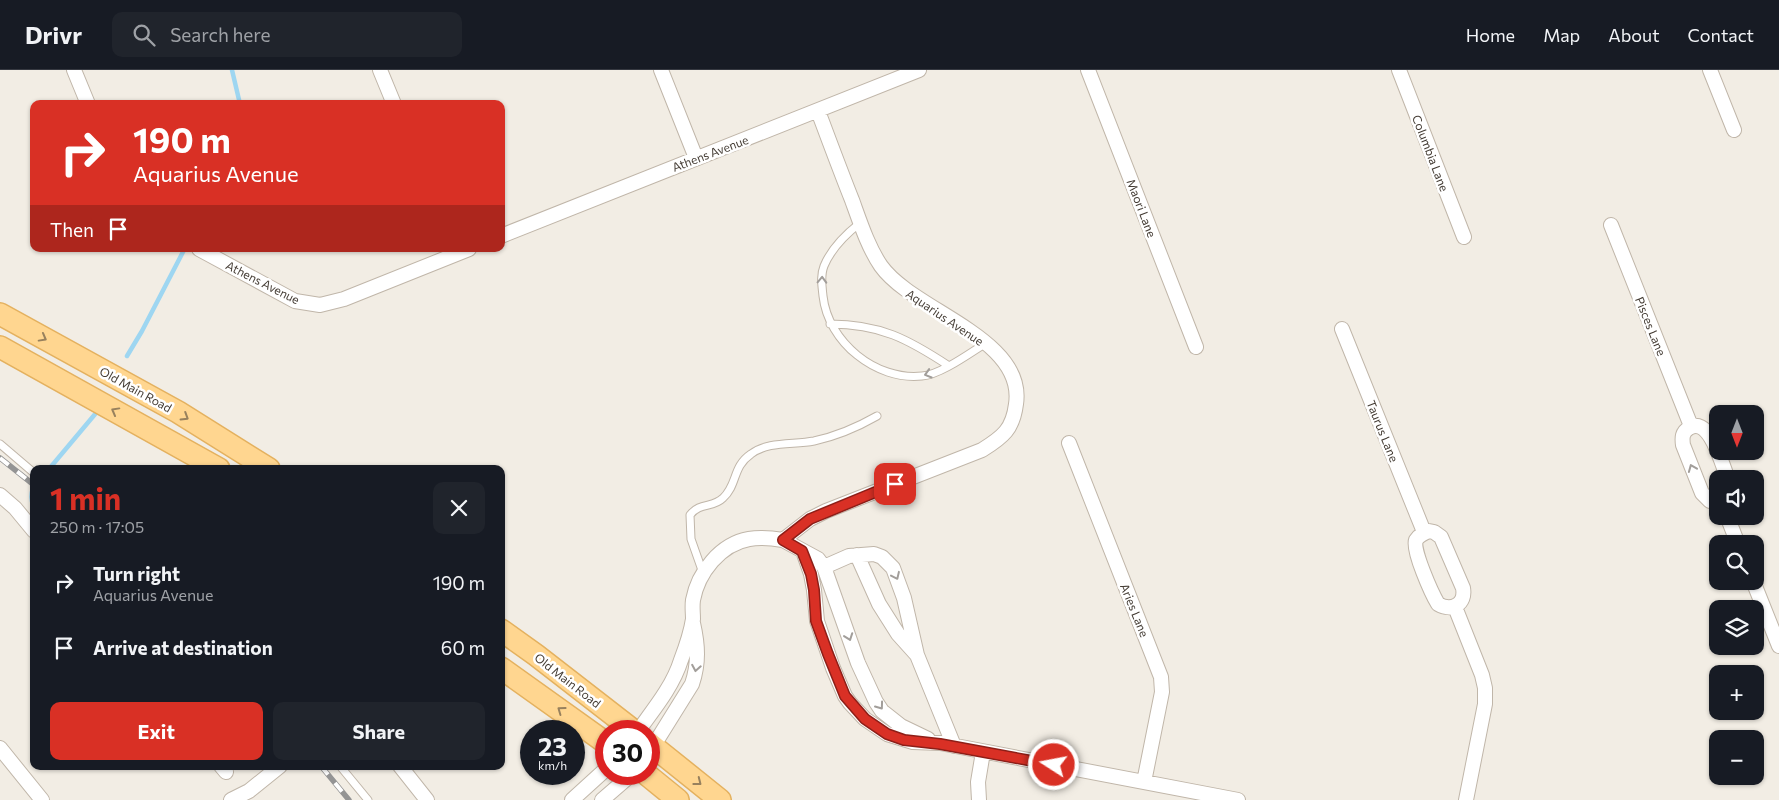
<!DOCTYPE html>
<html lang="en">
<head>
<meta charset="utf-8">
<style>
	body { margin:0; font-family:Commissioner,sans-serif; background:#20242c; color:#f1f3f6; height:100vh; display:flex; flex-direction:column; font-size:19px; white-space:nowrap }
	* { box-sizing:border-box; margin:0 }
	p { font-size:16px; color:#9ea1a6 }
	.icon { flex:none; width:28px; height:28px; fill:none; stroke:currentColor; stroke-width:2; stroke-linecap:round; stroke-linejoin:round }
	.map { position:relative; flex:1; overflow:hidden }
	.details { position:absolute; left:30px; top:395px; width:475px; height:305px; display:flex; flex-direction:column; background:#171b24; border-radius:10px; box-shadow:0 1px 4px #0004 }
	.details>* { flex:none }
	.hud { position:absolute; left:30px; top:30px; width:475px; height:152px; border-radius:10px; box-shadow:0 1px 4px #0004; background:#d93025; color:#fff; overflow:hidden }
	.needle { width:32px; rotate:180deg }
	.fabs { position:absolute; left:1709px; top:335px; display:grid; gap:10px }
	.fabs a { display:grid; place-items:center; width:55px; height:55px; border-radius:10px; background:#171b24; box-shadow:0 1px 4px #0004; font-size:25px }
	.speed { position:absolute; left:520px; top:650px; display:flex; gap:10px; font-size:25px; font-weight:700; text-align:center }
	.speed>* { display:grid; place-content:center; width:65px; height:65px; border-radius:50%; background:#171b24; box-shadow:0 1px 4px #0004; line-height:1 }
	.speed small { font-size:12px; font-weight:400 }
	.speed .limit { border:8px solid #d22; background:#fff; color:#111 }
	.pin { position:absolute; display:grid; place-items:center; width:42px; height:42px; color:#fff; margin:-21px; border-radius:10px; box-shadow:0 2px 8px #0006 }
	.me { position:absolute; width:55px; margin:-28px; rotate:281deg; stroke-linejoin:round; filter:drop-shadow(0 0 4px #0008) }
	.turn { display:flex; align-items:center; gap:18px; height:105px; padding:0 20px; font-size:22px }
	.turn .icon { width:65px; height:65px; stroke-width:2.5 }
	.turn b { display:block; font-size:35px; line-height:42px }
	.then { display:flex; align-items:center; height:48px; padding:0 20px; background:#0003; gap:10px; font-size:19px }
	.round { display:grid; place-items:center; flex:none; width:52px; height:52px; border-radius:10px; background:#20242c }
	.head { display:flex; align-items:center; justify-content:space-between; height:85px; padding:0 20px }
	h1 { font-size:30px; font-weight:700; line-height:38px; color:#d93025 }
	.action { display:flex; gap:10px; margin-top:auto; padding:10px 20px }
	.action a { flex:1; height:58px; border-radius:10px; background:#d93025; color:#fff; font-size:20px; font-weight:700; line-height:58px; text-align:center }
	.action a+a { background:#20242c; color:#f1f3f6 }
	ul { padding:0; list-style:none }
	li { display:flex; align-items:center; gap:15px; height:65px; padding:0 20px }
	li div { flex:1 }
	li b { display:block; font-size:19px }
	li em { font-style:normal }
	header { display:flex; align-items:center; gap:30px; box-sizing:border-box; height:70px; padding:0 25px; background:#171b24; border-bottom:1px solid #363941 }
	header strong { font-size:24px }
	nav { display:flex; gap:28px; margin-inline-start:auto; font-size:18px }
	.search { width:350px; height:45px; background:#20242c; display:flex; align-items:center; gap:12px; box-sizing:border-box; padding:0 18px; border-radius:10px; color:#9ea1a6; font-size:19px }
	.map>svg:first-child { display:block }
</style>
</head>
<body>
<header>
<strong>Drivr</strong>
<div class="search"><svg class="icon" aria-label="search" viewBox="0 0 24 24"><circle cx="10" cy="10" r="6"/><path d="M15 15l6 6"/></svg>Search here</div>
<nav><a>Home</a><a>Map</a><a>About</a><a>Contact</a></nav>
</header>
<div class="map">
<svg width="1779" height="730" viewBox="0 0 1779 730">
	<rect width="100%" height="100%" fill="#f2ede4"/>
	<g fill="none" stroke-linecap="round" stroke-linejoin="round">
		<!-- stream -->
		<path stroke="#9ed6f1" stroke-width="4.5" d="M232 0 240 34
			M127 286 142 261 184 180
			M49 399 96 343
			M33 418C31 424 30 430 34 436"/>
		<!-- lane casing -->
		<g stroke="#c0b6a9" stroke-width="9">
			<path id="lane" d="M860 153C846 164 831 179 824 196 820 206 822 216 823 226 828 272 876 311 922 306 940 305 970 283 986 273
				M830 254C880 254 908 269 949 296
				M0 374 34 403
				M703 503 691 469 690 445C700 432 713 438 723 428 738 414 732 397 751 384 768 371 793 375 814 371 837 366 856 358 877 346
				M340 696 368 730"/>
		</g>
		<!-- street casing -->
		<g stroke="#c0b6a9" stroke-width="16">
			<path id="street" d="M74 0 88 34
				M380 0 394 34
				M661 0 696 88
				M1088 0 1196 277
				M1399 0 1464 167
				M1710 0 1734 60
				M1611 155 1691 356
				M501 166 919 0
				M199 179 295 231 320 235 344 229 469 179
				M1342 259 1424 462
				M1069 373 1161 607 1162 622 1144 712
				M0 425 15 438 34 461
				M1718 432 1710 431 1702 423 1683 375C1682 368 1682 362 1689 358 1710 345 1722 395 1728 409
				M1727 446 1738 474
				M1429 461 1434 462 1441 467 1463 518C1466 534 1452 542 1438 534 1432 524 1412 480 1416 470 1419 465 1424 463 1429 461Z
				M783 470 818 489 824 497 858 593 876 632 882 641 901 656 928 669
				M803 481 811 504 814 520 817 551 833 598 845 626 850 633 865 649 887 664 913 672 940 673 1238 730
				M857 485 879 534 898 564 916 584
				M824 497 849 486 874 484 882 487 893 498 904 528 917 585 954 676
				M1753 511 1779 576
				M1455 537 1482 605 1485 618V634L1466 730
				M638 661C654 639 673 616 681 590 686 577 691 562 693 549 693 543 692 537 693 530 698 503 720 474 749 469 760 467 771 468 783 470L810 449 826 441 982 380C1003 367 1013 359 1016 334 1026 268 913 241 881 196 868 177 860 152 852 130 840 100 829 70 818 41
				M0 678 42 730
				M649 683 692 614C699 593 698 575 693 553
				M221 696 226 702
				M400 696 427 730
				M231 730 249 721 280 696
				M572 730 606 699
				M602 730 632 704
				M979 730 978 712 983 682"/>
		</g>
		<!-- primary casing -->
		<g stroke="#e4b15f" stroke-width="24">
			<path id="primary" d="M0 244 178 342 269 399
				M0 277 219 399
				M501 560 536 585 634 661
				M501 598 606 673
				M649 673 720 730
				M646 704 678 730"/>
		</g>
		<!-- lane -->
		<use href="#lane" stroke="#fff" stroke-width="7"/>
		<!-- street -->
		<use href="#street" stroke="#fff" stroke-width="14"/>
		<!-- primary -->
		<use href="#primary" stroke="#ffd690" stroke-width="21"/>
		<!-- rail casing -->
		<g stroke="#949494" stroke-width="5.5">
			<path id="rail" d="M0 388 34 415
				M321 696 349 730"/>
		</g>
		<!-- rail -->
		<use href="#rail" stroke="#fff" stroke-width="4" stroke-dasharray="11" stroke-linecap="butt"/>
	</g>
	<!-- one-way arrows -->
	<defs><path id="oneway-chevron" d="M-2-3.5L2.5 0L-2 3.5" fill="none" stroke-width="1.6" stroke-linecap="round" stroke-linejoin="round" transform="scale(1.25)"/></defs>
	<g stroke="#a29e9a">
		<use href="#oneway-chevron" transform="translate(822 210) rotate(-88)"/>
		<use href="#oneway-chevron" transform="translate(928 304) rotate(163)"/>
		<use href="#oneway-chevron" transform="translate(1692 398) rotate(-112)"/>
		<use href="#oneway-chevron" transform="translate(896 506) rotate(65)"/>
		<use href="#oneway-chevron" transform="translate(849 567) rotate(70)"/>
		<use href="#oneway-chevron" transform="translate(696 598) rotate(100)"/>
		<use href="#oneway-chevron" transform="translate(880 636) rotate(54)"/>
	</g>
	<g stroke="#98815d">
		<use href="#oneway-chevron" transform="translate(43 268) rotate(29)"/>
		<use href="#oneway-chevron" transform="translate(115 341) rotate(-151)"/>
		<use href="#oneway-chevron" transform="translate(185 347) rotate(32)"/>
		<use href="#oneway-chevron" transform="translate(561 640) rotate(-144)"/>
		<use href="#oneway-chevron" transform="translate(698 712) rotate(38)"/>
	</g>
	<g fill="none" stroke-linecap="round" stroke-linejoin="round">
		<!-- route casing -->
		<g stroke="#8d1f18" stroke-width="12">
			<path id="route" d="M895 414 810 449 783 470 802 481 811 504 814 520 816 551 828 584 845 626 865 649 887 664 904 670 940 674 1054 695"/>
		</g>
		<!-- route -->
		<use href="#route" stroke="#d93025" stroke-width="9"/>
	</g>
	<g text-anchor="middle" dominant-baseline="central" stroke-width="5" stroke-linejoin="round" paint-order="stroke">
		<!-- street labels -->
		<g font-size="12" fill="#443c34" stroke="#fff">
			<text transform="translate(710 83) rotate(-21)">Athens Avenue</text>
			<text transform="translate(1431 83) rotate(69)">Columbia Lane</text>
			<text transform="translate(1142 138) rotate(69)">Maori Lane</text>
			<text transform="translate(263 212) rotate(27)">Athens Avenue</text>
			<text transform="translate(945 247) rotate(34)">Aquarius Avenue</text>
			<text transform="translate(1651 256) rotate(68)">Pisces Lane</text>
			<text transform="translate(136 319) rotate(29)">Old Main Road</text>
			<text transform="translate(1383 361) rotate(68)">Taurus Lane</text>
			<text transform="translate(1135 540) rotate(68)">Aries Lane</text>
			<text transform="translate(568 610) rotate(38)">Old Main Road</text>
		</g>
	</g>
</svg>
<div class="fabs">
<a><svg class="needle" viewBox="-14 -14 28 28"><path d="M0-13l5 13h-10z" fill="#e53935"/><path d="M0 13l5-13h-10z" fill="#9ea1a6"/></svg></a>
<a><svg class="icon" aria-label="sound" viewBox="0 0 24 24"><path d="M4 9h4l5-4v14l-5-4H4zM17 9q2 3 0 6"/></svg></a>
<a><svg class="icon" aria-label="search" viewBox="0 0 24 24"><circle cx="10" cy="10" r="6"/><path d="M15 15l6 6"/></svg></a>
<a><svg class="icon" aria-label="layers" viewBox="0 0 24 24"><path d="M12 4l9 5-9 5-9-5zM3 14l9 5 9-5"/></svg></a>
<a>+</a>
<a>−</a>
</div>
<div class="speed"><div>23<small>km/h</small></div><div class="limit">30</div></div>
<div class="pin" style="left:895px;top:414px;background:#d93025"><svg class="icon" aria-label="arrive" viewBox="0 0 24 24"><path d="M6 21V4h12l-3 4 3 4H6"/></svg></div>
<svg class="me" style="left:1054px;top:695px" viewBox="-20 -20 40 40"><circle r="17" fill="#d93025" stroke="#fff" stroke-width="3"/><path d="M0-11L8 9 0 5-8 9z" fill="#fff"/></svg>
<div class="hud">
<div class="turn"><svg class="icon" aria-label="right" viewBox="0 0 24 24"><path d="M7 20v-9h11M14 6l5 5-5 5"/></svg><div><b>190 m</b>Aquarius Avenue</div></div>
<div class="then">Then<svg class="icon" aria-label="arrive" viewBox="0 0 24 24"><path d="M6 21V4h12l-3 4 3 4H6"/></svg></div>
</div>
<section class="details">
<div class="head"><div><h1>1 min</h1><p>250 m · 17:05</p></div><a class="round"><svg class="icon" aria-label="close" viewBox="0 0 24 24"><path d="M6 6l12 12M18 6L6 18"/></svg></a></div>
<ul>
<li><svg class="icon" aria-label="right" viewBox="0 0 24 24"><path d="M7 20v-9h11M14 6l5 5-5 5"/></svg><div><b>Turn right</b><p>Aquarius Avenue</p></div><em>190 m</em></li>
<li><svg class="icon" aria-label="arrive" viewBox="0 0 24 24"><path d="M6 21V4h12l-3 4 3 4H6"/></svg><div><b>Arrive at destination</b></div><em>60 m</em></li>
</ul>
<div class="action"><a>Exit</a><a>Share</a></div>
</section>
</div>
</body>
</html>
